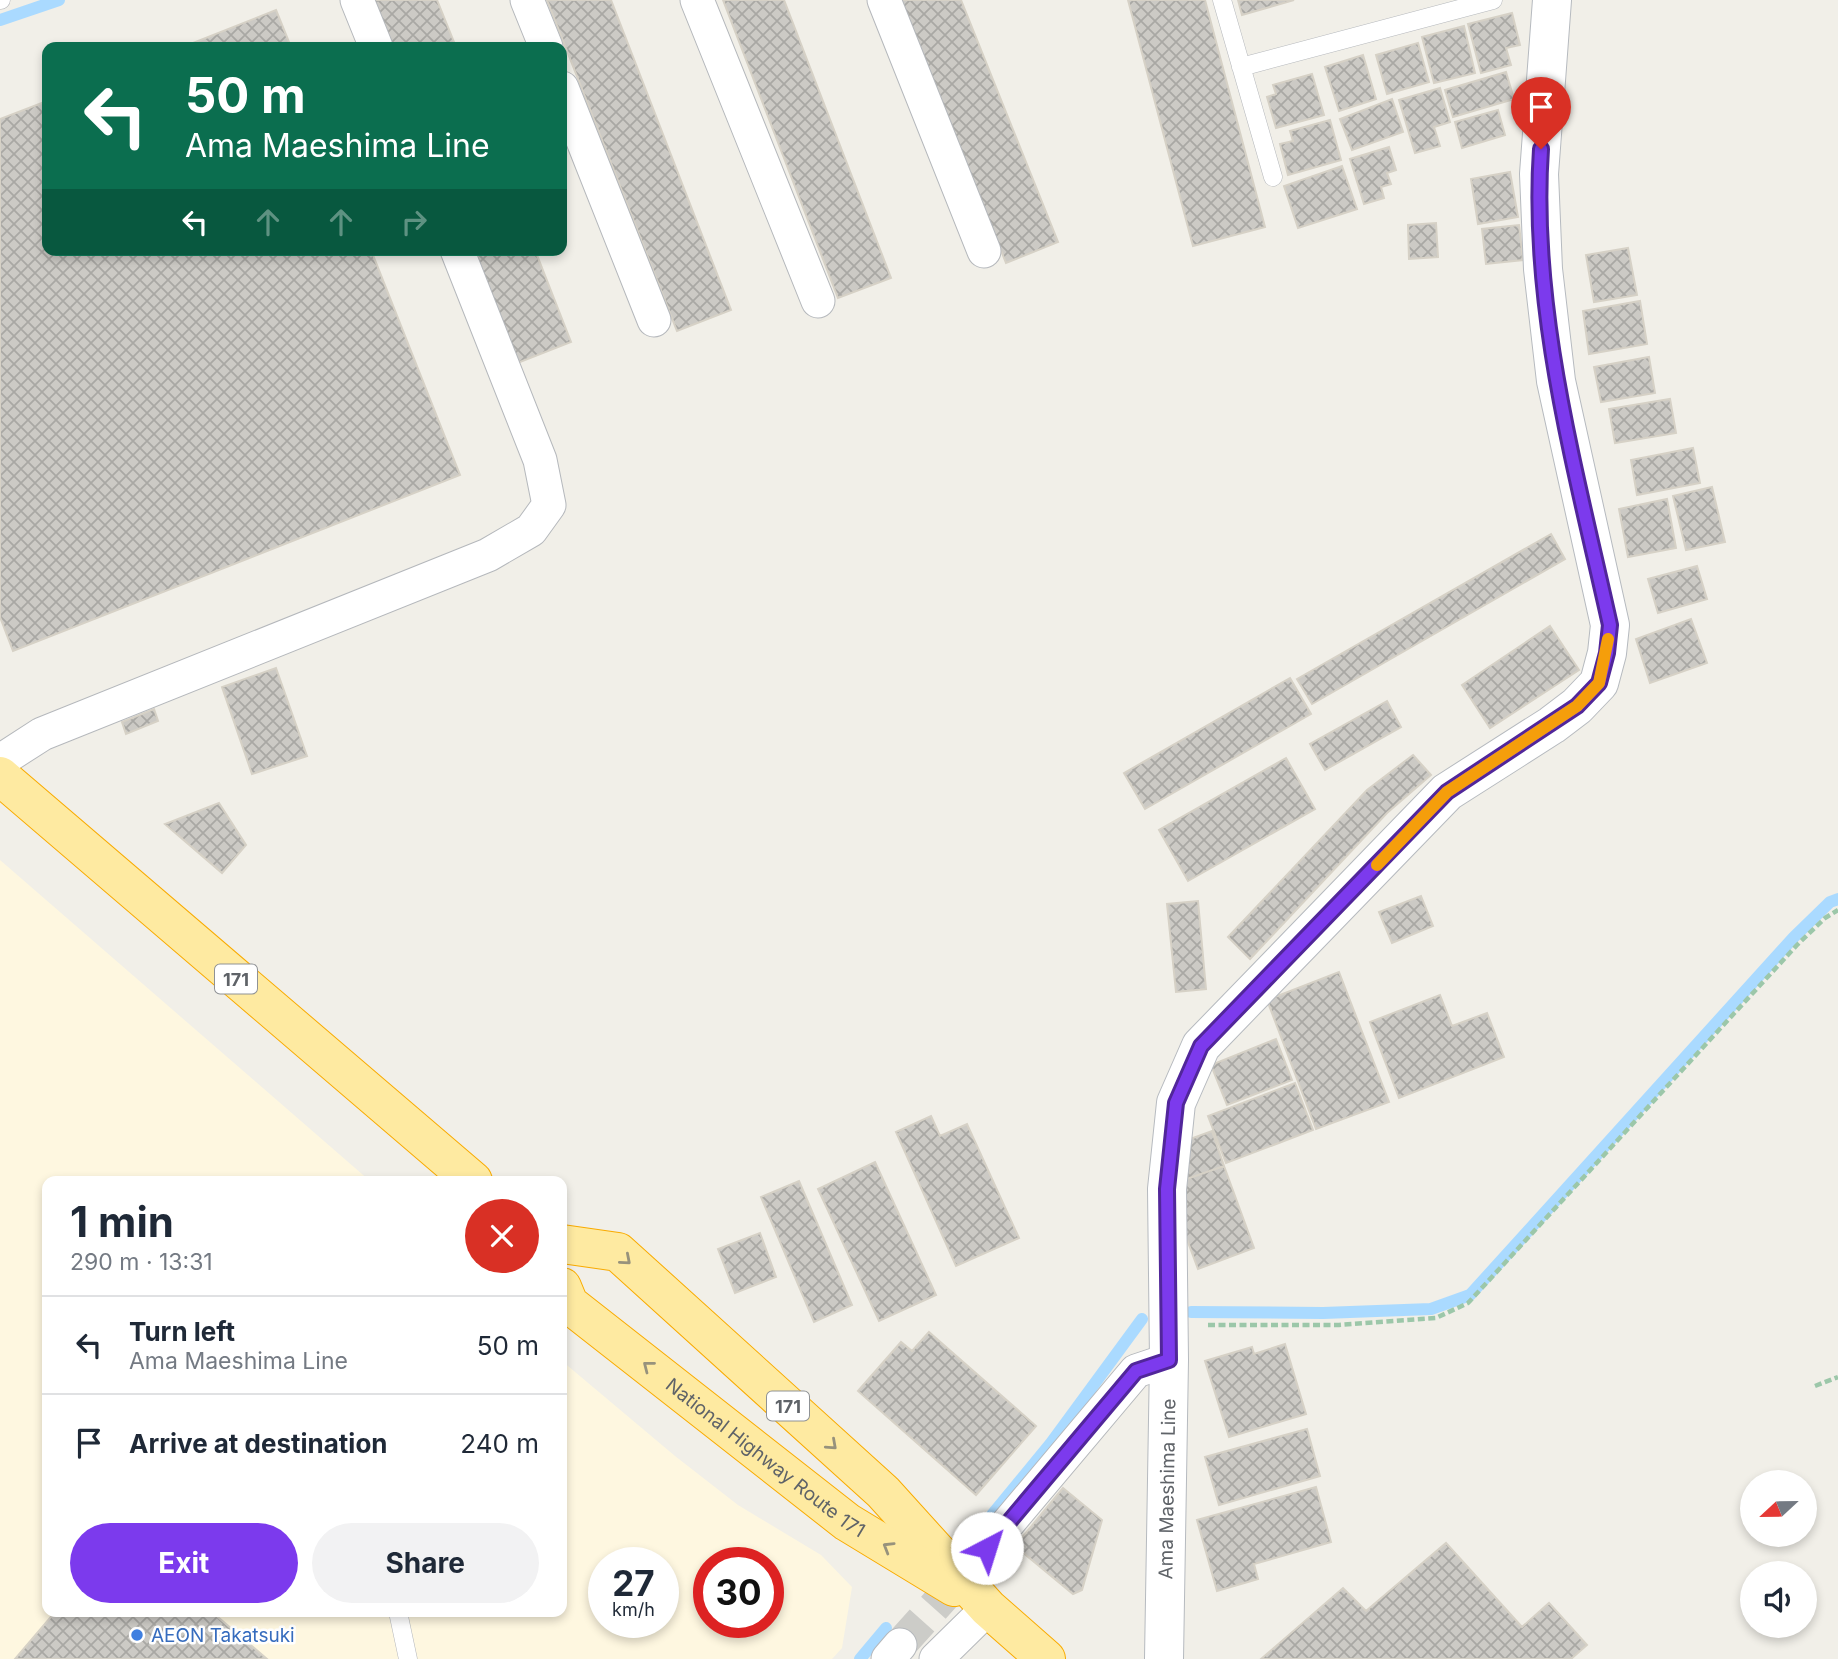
<!DOCTYPE html>
<html lang="en">
<head>
<meta charset="utf-8">
<style>
	body { margin:0; font-family:Inter,sans-serif; background:#f2f2f3; color:#1f2937; height:100vh; display:flex; flex-direction:column; font-size:26px; white-space:nowrap }
	* { box-sizing:border-box; margin:0 }
	p { font-size:23px; color:#747a83 }
	.icon { flex:none; width:38px; height:38px; fill:none; stroke:currentColor; stroke-width:2; stroke-linecap:round; stroke-linejoin:round }
	.map { position:relative; flex:1; overflow:hidden }
	.drawer { position:absolute; left:42px; top:1176px; width:525px; height:441px; display:flex; flex-direction:column; background:#fff; border-radius:14px; box-shadow:0 4px 10px #0003 }
	.drawer>* { flex:none }
	.banner { position:absolute; left:42px; top:42px; width:525px; height:214px; border-radius:14px; box-shadow:0 4px 10px #0003; background:#0b6e4f; color:#fff; overflow:hidden }
	.needle { width:46px; rotate:248deg }
	.tools { position:absolute; left:1740px; top:1470px; display:grid; gap:14px }
	.tools a { display:grid; place-items:center; width:77px; height:77px; border-radius:50%; background:#fff; box-shadow:0 4px 10px #0003; font-size:35px }
	.speed { position:absolute; left:588px; top:1547px; display:flex; gap:14px; font-size:35px; font-weight:700; text-align:center }
	.speed>* { display:grid; place-content:center; width:91px; height:91px; border-radius:50%; background:#fff; box-shadow:0 4px 10px #0003; line-height:1 }
	.speed small { font-size:18px; font-weight:400 }
	.speed .limit { border:10px solid #d22; background:#fff; color:#111 }
	.pin { position:absolute; display:grid; place-items:center; width:60px; height:60px; color:#fff; margin:-72px -30px; border-radius:50% 50% 50% 0; rotate:-45deg; box-shadow:0 0 7px #0007 }
	.pin .icon { rotate:45deg }
	.me { position:absolute; width:77px; margin:-38px; rotate:40deg; stroke-linejoin:round; filter:drop-shadow(0 0 5px #0008) }
	.turn { display:flex; align-items:center; gap:24px; height:147px; padding:0 28px; font-size:32px }
	.turn .icon { width:91px; height:91px; stroke-width:2.5 }
	.turn b { display:block; font-size:49px; line-height:60px }
	.lanes { display:flex; align-items:center; height:66px; padding:0 28px; background:#0003; justify-content:center; gap:35px; direction:ltr }
	.lanes .off { opacity:.35 }
	.round { display:grid; place-items:center; flex:none; width:74px; height:74px; border-radius:37px; background:#f2f2f3 }
	.headline { display:flex; align-items:center; justify-content:space-between; height:119px; padding:0 28px }
	h1 { font-size:42px; font-weight:700; line-height:52px }
	.primary-button { display:flex; gap:14px; margin-top:auto; padding:14px 28px }
	.primary-button a { flex:1; height:80px; border-radius:42px; background:#7c3aed; color:#fff; font-size:28px; font-weight:700; line-height:80px; text-align:center }
	.primary-button a+a { background:#f2f2f3; color:#1f2937 }
	ul { padding:0; list-style:none }
	li { display:flex; align-items:center; gap:21px; height:98px; padding:0 28px; border-top:2px solid #e0e1e3 }
	li div { flex:1 }
	li b { display:block; font-size:26px }
	li em { font-style:normal }
	.map>svg:first-child { display:block }
</style>
</head>
<body>
<div class="map">
<svg width="1838" height="1659" viewBox="0 0 1838 1659">
	<defs>
		<pattern id="building-cross-hatch" width="8" height="8" patternUnits="userSpaceOnUse" patternTransform="scale(1.75)"><rect width="8" height="8" fill="#cccac5"/><path d="M0 0l8 8M0 8l8-8" fill="none" stroke="#a9a8a4"/></pattern>
	</defs>
	<rect width="100%" height="100%" fill="#f1efe8"/>
	<!-- commercial -->
	<path fill="#fef7e0" fill-rule="evenodd" d="M0 860 370 1181H47V1612H562V1361L675 1456 738 1505 821 1555 852 1587 842 1648 832 1659H0ZM604 1563H663V1622H604ZM709 1563H768V1622H709Z"/>
	<g fill="none" stroke-linecap="round" stroke-linejoin="round">
		<!-- stream -->
		<path stroke="#aadaff" stroke-width="12" d="M0 20 59 0
			M1191 1312 1323 1313 1431 1309 1470 1295 1794 937 1830 902 1838 899
			M973 1538 1051 1443 1142 1319
			M860 1659 886 1628"/>
	</g>
	<!-- building -->
	<path fill="url(#building-cross-hatch)" stroke="#d6d1c6" stroke-width="2" d="M372 0H437L456 47H391Z
		M547 0H611L731 310 677 331Z
		M723 0H784L891 278 838 298Z
		M901 0H961L1058 242 1006 263Z
		M1128 0H1205L1265 227 1193 246Z
		M1238 0H1294L1242 15Z
		M276 10 291 47H183Z
		M1512 13 1520 45 1506 48 1511 65 1481 73 1468 24Z
		M1464 26 1475 73 1434 83 1422 37Z
		M1418 43 1429 82 1387 94 1376 55Z
		M1363 55 1376 99 1339 111 1325 67Z
		M1506 72 1514 99 1453 117 1445 90Z
		M1312 74 1324 115 1276 128 1267 97 1276 94 1273 85Z
		M1440 88 1450 122 1434 127 1440 146 1415 153 1399 100Z
		M1392 99 1403 132 1352 150 1340 119Z
		M47 101V250H371L460 475 13 651 0 617V119Z
		M1498 110 1505 135 1462 148 1455 122Z
		M1330 120 1341 160 1288 175 1280 144 1293 141 1290 131Z
		M1389 147 1396 170 1387 173 1391 184 1381 187 1384 198 1364 204 1350 159Z
		M1342 166 1357 209 1298 228 1284 186Z
		M1510 172 1518 217 1478 224 1471 179Z
		M1436 223 1438 257 1409 259 1408 225Z
		M1519 225 1523 260 1486 264 1482 229Z
		M1628 248 1637 295 1594 302 1586 255Z
		M470 250H535L571 342 515 364Z
		M1640 301 1647 344 1589 354 1583 311Z
		M1649 357 1655 393 1601 402 1594 367Z
		M1670 399 1676 433 1615 443 1609 409Z
		M1693 448 1700 483 1637 495 1631 460Z
		M1712 487 1725 542 1686 550 1673 496Z
		M1667 499 1676 548 1628 557 1619 509Z
		M1551 534 1565 559 1312 704 1297 679Z
		M1697 566 1707 599 1658 613 1648 579Z
		M1691 619 1707 663 1650 683 1636 639Z
		M1550 626 1579 670 1490 728 1462 685Z
		M276 668 307 756 252 774 222 687Z
		M1290 678 1311 714 1145 809 1124 773Z
		M1387 701 1401 727 1325 770 1310 744Z
		M154 709 158 721 126 734 122 722Z
		M1413 755 1431 775 1387 813 1250 959 1228 937 1367 790Z
		M1286 758 1315 809 1188 881 1159 830Z
		M219 803 246 845 222 873 165 824Z
		M1421 896 1433 926 1392 943 1379 912Z
		M1198 901 1206 989 1176 992 1167 904Z
		M1339 972 1389 1102 1316 1129 1267 1000Z
		M1440 995 1452 1026 1487 1013 1504 1057 1399 1098 1370 1022Z
		M1276 1039 1292 1080 1227 1105 1211 1065Z
		M1295 1083 1313 1130 1226 1163 1208 1116Z
		M931 1116 940 1136 967 1124 1019 1238 956 1266 896 1132Z
		M1212 1131 1224 1166 1178 1182 1182 1142Z
		M875 1162 936 1295 879 1321 818 1189Z
		M1224 1166 1254 1248 1198 1269 1176 1210 1178 1182Z
		M799 1181 852 1305 814 1322 761 1197Z
		M760 1233 776 1277 735 1293 718 1249Z
		M929 1332 1036 1426 976 1495 858 1391 901 1342 912 1351Z
		M1285 1344 1306 1414 1229 1437 1205 1361 1252 1347 1254 1354Z
		M1307 1429 1320 1476 1219 1505 1205 1457Z
		M1316 1487 1331 1542 1254 1564 1258 1579 1217 1591 1197 1520Z
		M1063 1488 1102 1520 1082 1590 1073 1594 1015 1546Z
		M1446 1543 1522 1627 1549 1603 1587 1645 1571 1659H1261L1343 1588 1366 1611Z
		M55 1612H212L267 1659H15Z"/>
	<g fill="none" stroke-linecap="round" stroke-linejoin="round">
		<!-- minor-tunnel -->
		<path stroke="#ccccc8" stroke-width="33" stroke-dasharray="33 17" stroke-linecap="butt" d="M900 1645 987 1548"/>
		<!-- service casing -->
		<g stroke="#b5b8bc" stroke-width="19">
			<path id="service" d="M0 0H1
				M1222 0 1273 177
				M1241 67 1493 0
				M398 1612 408 1659"/>
		</g>
		<!-- minor casing -->
		<g stroke="#b5b8bc" stroke-width="35">
			<path id="minor" d="M357 0 376 47
				M527 0 546 47
				M697 0 818 301
				M884 0 984 251
				M562 88 654 320
				M0 761 42 734 488 555 531 530 549 505 540 460 457 250
				M987 1548 1136 1371 1169 1360
				M888 1659 900 1645
				M936 1659 988 1608"/>
		</g>
		<!-- secondary casing -->
		<g stroke="#b6babf" stroke-width="40">
			<g id="secondary">
				<path id="s1" d="M1164 1659 1169 1360 1167 1189 1176 1103 1201 1046 1447 792 1552 725 1577 706 1599 683 1607 653 1610 625 1556 381 1543 269 1539 174 1552 0"/>
			</g>
		</g>
		<!-- trunk casing -->
		<g stroke="#f9ab00" stroke-width="40">
			<g id="trunk">
				<path d="M0 776 473 1181"/>
				<path d="M562 1244 618 1252 883 1492 988 1608 1046 1659"/>
				<path id="s2" d="M562 1287 569 1304 847 1522 954 1587"/>
			</g>
		</g>
		<!-- path -->
		<path stroke="#9cc7a9" stroke-width="4.5" stroke-dasharray="7 3.5" stroke-linecap="butt" d="M1208 1325H1339L1436 1318 1468 1303 1797 945 1825 918 1838 910
			M1815 1386 1838 1377"/>
		<!-- service -->
		<use href="#service" stroke="#fff" stroke-width="18"/>
		<!-- minor -->
		<use href="#minor" stroke="#fff" stroke-width="33"/>
		<!-- secondary -->
		<use href="#secondary" stroke="#fff" stroke-width="38"/>
		<!-- trunk -->
		<use href="#trunk" stroke="#feeaa1" stroke-width="38"/>
	</g>
	<!-- one-way arrows -->
	<defs><path id="oneway-chevron" d="M-2-3.5L2.5 0L-2 3.5" fill="none" stroke-width="1.6" stroke-linecap="round" stroke-linejoin="round" transform="scale(1.75)"/></defs>
	<g stroke="#97927c">
		<use href="#oneway-chevron" transform="translate(626 1260) rotate(41)"/>
		<use href="#oneway-chevron" transform="translate(648 1366) rotate(-142)"/>
		<use href="#oneway-chevron" transform="translate(832 1445) rotate(42)"/>
		<use href="#oneway-chevron" transform="translate(888 1547) rotate(-149)"/>
	</g>
	<g fill="none" stroke-linecap="round" stroke-linejoin="round">
		<!-- route casing -->
		<g stroke="#51269a" stroke-width="18">
			<path id="route" d="M987 1548 1136 1371 1169 1360 1167 1189 1176 1103 1201 1046 1447 792 1577 706 1599 683 1607 653 1610 625C1576 471 1530 308 1541 149"/>
		</g>
		<!-- route -->
		<use href="#route" stroke="#7c3aed" stroke-width="12"/>
		<!-- slow -->
		<path stroke="#f59e0b" stroke-width="12" d="M1377 865 1447 792 1577 706 1599 683 1608 639"/>
	</g>
	<!-- markers -->
	<circle fill="#3f7fe0" stroke="#fff" stroke-width="2.5" cx="137" cy="1635" r="7"/>
	<g text-anchor="middle" dominant-baseline="central" stroke-width="5" stroke-linejoin="round" paint-order="stroke">
		<!-- shield labels -->
		<g fill="#fff" stroke="#8f9295" stroke-width="2">
			<rect x="215" y="964.5" width="42" height="29" rx="5"/>
			<rect x="767" y="1391.5" width="42" height="29" rx="5"/>
		</g>
		<g font-size="18" font-weight="bold" fill="#5f6368">
			<text x="236" y="979">171</text>
			<text x="788" y="1406">171</text>
		</g>
		<!-- street labels -->
		<g font-size="19" fill="#5f6368" stroke="#fff">
			<text stroke="none"><textPath href="#s2" startOffset="268">National Highway Route 171</textPath></text>
			<text stroke="none"><textPath href="#s1" startOffset="170">Ama Maeshima Line</textPath></text>
		</g>
		<!-- shop labels -->
		<g font-size="19" fill="#366cbe" stroke="#fff" text-anchor="start">
			<text x="151" y="1635">AEON Takatsuki</text>
		</g>
	</g>
</svg>
<div class="tools">
<a><svg class="needle" viewBox="-14 -14 28 28"><path d="M0-13l5 13h-10z" fill="#e53935"/><path d="M0 13l5-13h-10z" fill="#747a83"/></svg></a>
<a><svg class="icon" aria-label="sound" viewBox="0 0 24 24"><path d="M4 9h4l5-4v14l-5-4H4zM17 9q2 3 0 6"/></svg></a>
</div>
<div class="speed"><div>27<small>km/h</small></div><div class="limit">30</div></div>
<div class="pin" style="left:1541px;top:149px;background:#d93025"><svg class="icon" aria-label="arrive" viewBox="0 0 24 24"><path d="M6 21V4h12l-3 4 3 4H6"/></svg></div>
<svg class="me" style="left:987px;top:1548px" viewBox="-20 -20 40 40"><circle r="19" fill="#fff"/><path d="M0-13L10 11 0 6-10 11z" fill="#7c3aed"/></svg>
<div class="banner">
<div class="turn"><svg class="icon" aria-label="left" viewBox="0 0 24 24"><path d="M17 20v-9H6M10 6l-5 5 5 5"/></svg><div><b>50 m</b>Ama Maeshima Line</div></div>
<div class="lanes"><svg class="icon" aria-label="left" viewBox="0 0 24 24"><path d="M17 20v-9H6M10 6l-5 5 5 5"/></svg><svg class="icon off" aria-label="ahead" viewBox="0 0 24 24"><path d="M12 20V5M6 11l6-6 6 6"/></svg><svg class="icon off" aria-label="ahead" viewBox="0 0 24 24"><path d="M12 20V5M6 11l6-6 6 6"/></svg><svg class="icon off" aria-label="right" viewBox="0 0 24 24"><path d="M7 20v-9h11M14 6l5 5-5 5"/></svg></div>
</div>
<section class="drawer">
<div class="headline"><div><h1>1 min</h1><p>290 m · 13:31</p></div><a class="round" style="background:#d93025;color:#fff"><svg class="icon" aria-label="close" viewBox="0 0 24 24"><path d="M6 6l12 12M18 6L6 18"/></svg></a></div>
<ul>
<li><svg class="icon" aria-label="left" viewBox="0 0 24 24"><path d="M17 20v-9H6M10 6l-5 5 5 5"/></svg><div><b>Turn left</b><p>Ama Maeshima Line</p></div><em>50 m</em></li>
<li><svg class="icon" aria-label="arrive" viewBox="0 0 24 24"><path d="M6 21V4h12l-3 4 3 4H6"/></svg><div><b>Arrive at destination</b></div><em>240 m</em></li>
</ul>
<div class="primary-button"><a>Exit</a><a>Share</a></div>
</section>
</div>
</body>
</html>
